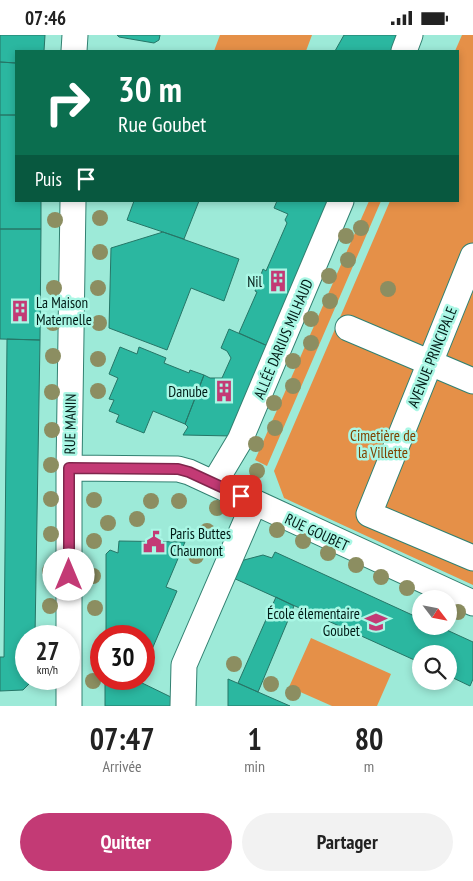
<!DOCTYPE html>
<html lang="fr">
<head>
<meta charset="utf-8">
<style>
	body { margin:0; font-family:"PT Sans Narrow",sans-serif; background:#f2f2f2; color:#222; height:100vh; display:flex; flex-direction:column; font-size:19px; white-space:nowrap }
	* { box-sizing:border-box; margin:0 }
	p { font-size:16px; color:#767676 }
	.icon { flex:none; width:28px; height:28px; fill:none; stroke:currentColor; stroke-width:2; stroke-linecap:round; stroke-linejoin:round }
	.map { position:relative; height:671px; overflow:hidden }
	.side { display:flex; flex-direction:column; background:#fff; flex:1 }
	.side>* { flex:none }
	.hud { position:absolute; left:15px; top:15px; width:444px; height:152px; border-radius:0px; box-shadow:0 2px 8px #0003; background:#0b6e4f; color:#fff; overflow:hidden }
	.needle { width:32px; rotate:122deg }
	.tools { position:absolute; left:412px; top:555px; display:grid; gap:10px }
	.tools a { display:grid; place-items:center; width:45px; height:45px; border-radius:50%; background:#fff; box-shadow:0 2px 8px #0003; font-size:25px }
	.speed { position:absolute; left:15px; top:590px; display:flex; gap:10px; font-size:25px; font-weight:700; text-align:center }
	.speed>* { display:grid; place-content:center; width:65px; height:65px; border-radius:50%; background:#fff; box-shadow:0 2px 8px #0003; line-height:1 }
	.speed small { font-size:12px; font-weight:400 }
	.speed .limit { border:8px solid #d22; background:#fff; color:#111 }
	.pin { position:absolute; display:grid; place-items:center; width:42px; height:42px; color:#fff; margin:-21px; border-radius:10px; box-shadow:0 2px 8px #0006 }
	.me { position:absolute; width:55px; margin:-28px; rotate:0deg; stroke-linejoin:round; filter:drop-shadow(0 0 4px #0008) }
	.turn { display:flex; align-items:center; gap:18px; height:105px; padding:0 20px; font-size:22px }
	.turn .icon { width:65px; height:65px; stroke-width:2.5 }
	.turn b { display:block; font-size:35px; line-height:42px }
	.then { display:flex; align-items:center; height:48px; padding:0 20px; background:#0003; gap:10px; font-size:19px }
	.eta { display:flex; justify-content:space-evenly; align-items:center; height:85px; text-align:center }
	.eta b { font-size:30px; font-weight:700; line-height:35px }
	.action { display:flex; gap:10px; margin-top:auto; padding:10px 20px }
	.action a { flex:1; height:58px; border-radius:30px; background:#c33a75; color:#fff; font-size:20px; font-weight:700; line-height:58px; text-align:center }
	.action a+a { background:#f2f2f2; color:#222 }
	.status { display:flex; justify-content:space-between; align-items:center; height:35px; padding:0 25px; background:#fff; direction:ltr }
	.status svg { height:14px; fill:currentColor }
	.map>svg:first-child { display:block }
</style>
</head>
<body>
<div class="status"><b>07:46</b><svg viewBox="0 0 49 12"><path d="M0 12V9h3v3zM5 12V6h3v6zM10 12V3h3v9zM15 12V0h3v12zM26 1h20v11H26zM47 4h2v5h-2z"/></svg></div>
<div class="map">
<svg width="473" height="671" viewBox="0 0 473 671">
	<rect width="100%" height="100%" fill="#9dead8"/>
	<!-- green -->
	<path fill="#e59048" d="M220 0H312L306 16H214Z
		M462 0H473V550L284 463 274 436 390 166H458V16H455Z
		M369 166H381L267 431 255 425Z
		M311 603 391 639 377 671H332L289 652Z"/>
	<!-- building -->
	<path fill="#2bb7a0" stroke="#267667" d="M0 0H45L44 16H16V28L0 27Z
		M117 0H160L159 5 154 8 119 2Z
		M344 0H404L397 16H335Z
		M0 27 16 28V80H0Z
		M0 80H16V166H41V194H0Z
		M134 166H199L184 204 127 185Z
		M277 166H333L270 312 239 298 257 257 255 256 263 234 266 236 287 188 285 185 288 179 274 173Z
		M0 194H41L40 305 0 304Z
		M163 197 239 224 224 266 191 253 167 315 109 293 111 213Z
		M229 294 270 312 232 401 183 400 188 392 185 389 204 340 210 343H222L231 323 227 316 221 313Z
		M7 304 40 305 35 601H26V644H34L23 655 0 656V622H4Z
		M120 312 137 319 139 312 166 323 164 328 189 338 190 335 204 340 185 389 153 376 144 398 116 387 119 380 109 376 114 365 109 364 118 343 109 339Z
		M119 506 185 507 166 552 177 556 144 633V601H106V519L110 515 118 518Z
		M275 517 421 584V591H438L473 607V644L470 651 449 641V619H421V628L231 542 239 529 244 525 263 520 272 523Z
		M276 562 294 571 258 657 238 648Z
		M105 644H139L138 646 175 664V671H105Z
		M228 644 258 657 290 671H228Z"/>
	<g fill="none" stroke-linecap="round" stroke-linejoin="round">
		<!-- minor casing -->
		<g stroke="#328071" stroke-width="27">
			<path id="minor" d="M74 16 75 0
				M404 16 410 0
				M473 221 369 479 473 523
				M348 293 473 346
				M69 433 178 434 189 437 473 568
				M219 440 240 405 341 166
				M69 671V433L73 166
				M183 671 184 630 254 468"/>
		</g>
		<!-- minor -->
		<use href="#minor" stroke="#fff" stroke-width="25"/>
	</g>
	<!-- trees -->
	<g fill="#8c8e61">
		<circle cx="100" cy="183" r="8"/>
		<circle cx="55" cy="185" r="8"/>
		<circle cx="361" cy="193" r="8"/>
		<circle cx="346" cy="201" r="8"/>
		<circle cx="100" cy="217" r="8"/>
		<circle cx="348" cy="225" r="8"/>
		<circle cx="329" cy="241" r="8"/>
		<circle cx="54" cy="253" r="8"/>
		<circle cx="98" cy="253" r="8"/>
		<circle cx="388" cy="254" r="8"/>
		<circle cx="330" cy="266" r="8"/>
		<circle cx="311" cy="284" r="8"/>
		<circle cx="53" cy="288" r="8"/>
		<circle cx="99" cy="288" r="8"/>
		<circle cx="311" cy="308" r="8"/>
		<circle cx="53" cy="321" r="8"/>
		<circle cx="98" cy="324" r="8"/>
		<circle cx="293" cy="326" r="8"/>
		<circle cx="293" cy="351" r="8"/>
		<circle cx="98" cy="356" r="8"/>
		<circle cx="52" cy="357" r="8"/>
		<circle cx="274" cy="368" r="8"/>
		<circle cx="275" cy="393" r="8"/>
		<circle cx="52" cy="395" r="8"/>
		<circle cx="256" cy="409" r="8"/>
		<circle cx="51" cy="430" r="8"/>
		<circle cx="257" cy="436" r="8"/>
		<circle cx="51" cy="464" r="8"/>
		<circle cx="94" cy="465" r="8"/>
		<circle cx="151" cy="466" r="8"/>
		<circle cx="179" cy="466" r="8"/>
		<circle cx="217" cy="473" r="8"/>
		<circle cx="137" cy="484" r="8"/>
		<circle cx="108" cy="488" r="8"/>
		<circle cx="277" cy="495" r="8"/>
		<circle cx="207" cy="496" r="8"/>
		<circle cx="51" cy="499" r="8"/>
		<circle cx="94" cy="506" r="8"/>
		<circle cx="303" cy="506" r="8"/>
		<circle cx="328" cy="518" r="8"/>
		<circle cx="196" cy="521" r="8"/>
		<circle cx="356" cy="530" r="8"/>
		<circle cx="50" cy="536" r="8"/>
		<circle cx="93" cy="541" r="8"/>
		<circle cx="381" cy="542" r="8"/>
		<circle cx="407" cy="553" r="8"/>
		<circle cx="50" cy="571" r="8"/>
		<circle cx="95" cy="573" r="8"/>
		<circle cx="458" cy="577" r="8"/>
		<circle cx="234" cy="629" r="8"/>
		<circle cx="93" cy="646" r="8"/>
		<circle cx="271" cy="649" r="8"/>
		<circle cx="293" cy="658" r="8"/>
	</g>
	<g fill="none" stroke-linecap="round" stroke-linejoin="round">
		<!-- route casing -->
		<g stroke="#7f264c" stroke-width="12">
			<path id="route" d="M69 540V433L178 434 189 437 241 461"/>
		</g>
		<!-- route -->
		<use href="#route" stroke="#c33a75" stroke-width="9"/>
	</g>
	<!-- icons -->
	<defs>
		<g id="building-bare" transform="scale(1.725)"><path d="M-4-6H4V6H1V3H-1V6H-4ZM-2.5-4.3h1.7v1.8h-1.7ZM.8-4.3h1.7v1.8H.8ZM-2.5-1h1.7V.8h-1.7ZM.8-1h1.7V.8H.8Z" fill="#c33a75" stroke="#aaf7e5" stroke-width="2.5" paint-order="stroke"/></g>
		<g id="civic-bare" transform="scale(1.725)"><path d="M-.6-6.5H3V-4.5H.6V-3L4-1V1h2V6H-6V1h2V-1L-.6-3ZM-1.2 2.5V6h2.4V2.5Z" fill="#c33a75" stroke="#aaf7e5" stroke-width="2.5" paint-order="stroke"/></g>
		<g id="school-bare" transform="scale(1.725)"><path d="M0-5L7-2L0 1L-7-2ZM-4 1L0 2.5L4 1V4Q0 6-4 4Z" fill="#c33a75" stroke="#aaf7e5" stroke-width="2.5" paint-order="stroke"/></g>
	</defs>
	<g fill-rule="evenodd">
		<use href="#building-bare" x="278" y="246"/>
		<use href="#building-bare" x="20" y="276"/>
		<use href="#building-bare" x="224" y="356"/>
		<use href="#civic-bare" x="154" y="507"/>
		<use href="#school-bare" x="376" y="587"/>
	</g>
	<g text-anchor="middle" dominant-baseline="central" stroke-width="5" stroke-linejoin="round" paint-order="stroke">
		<!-- poi labels -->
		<g font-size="15" fill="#001b16" stroke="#aaf7e5" text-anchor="end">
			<text x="262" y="246">Nil</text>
			<text x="36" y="267" text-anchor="start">La Maison<tspan x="36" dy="17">Maternelle</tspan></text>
			<text x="208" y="356">Danube</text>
			<text x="170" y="498" text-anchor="start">Paris Buttes<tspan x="170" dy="17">Chaumont</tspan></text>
			<text x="360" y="578">École élementaire<tspan x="360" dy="17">Goubet</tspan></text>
		</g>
		<!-- street labels -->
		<g font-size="15" fill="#001b16" stroke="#aaf7e5">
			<text transform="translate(283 304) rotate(-67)">ALLÉE DARIUS MILHAUD</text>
			<text transform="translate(432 322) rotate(-68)">AVENUE PRINCIPALE</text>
			<text transform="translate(70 389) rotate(-89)">RUE MANIN</text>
			<text transform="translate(317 497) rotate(25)">RUE GOUBET</text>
		</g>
		<!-- park labels -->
		<g font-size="15" fill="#7f4200" stroke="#aaf7e5">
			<text x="383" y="400">Cimetière de<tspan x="383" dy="17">la Villette</tspan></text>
		</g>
	</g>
</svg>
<div class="tools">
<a><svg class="needle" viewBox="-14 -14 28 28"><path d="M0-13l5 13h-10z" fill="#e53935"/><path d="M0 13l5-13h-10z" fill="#767676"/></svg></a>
<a><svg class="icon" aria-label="search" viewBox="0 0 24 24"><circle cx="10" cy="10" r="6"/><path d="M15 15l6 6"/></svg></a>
</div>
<div class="speed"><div>27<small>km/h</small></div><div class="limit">30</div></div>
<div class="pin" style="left:241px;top:461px;background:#d93025"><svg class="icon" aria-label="arrive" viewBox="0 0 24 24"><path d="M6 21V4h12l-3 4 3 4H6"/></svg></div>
<svg class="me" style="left:69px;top:540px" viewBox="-20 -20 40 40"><circle r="19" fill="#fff"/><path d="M0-13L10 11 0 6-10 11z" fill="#c33a75"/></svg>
<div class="hud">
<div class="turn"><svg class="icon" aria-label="right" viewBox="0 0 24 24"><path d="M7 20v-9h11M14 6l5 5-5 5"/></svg><div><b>30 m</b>Rue Goubet</div></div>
<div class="then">Puis<svg class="icon" aria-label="arrive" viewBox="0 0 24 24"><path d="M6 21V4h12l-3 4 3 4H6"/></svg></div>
</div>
</div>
<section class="side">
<div class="eta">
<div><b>07:47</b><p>Arrivée</p></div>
<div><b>1</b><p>min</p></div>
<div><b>80</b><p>m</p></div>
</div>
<div class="action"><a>Quitter</a><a>Partager</a></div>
</section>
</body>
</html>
